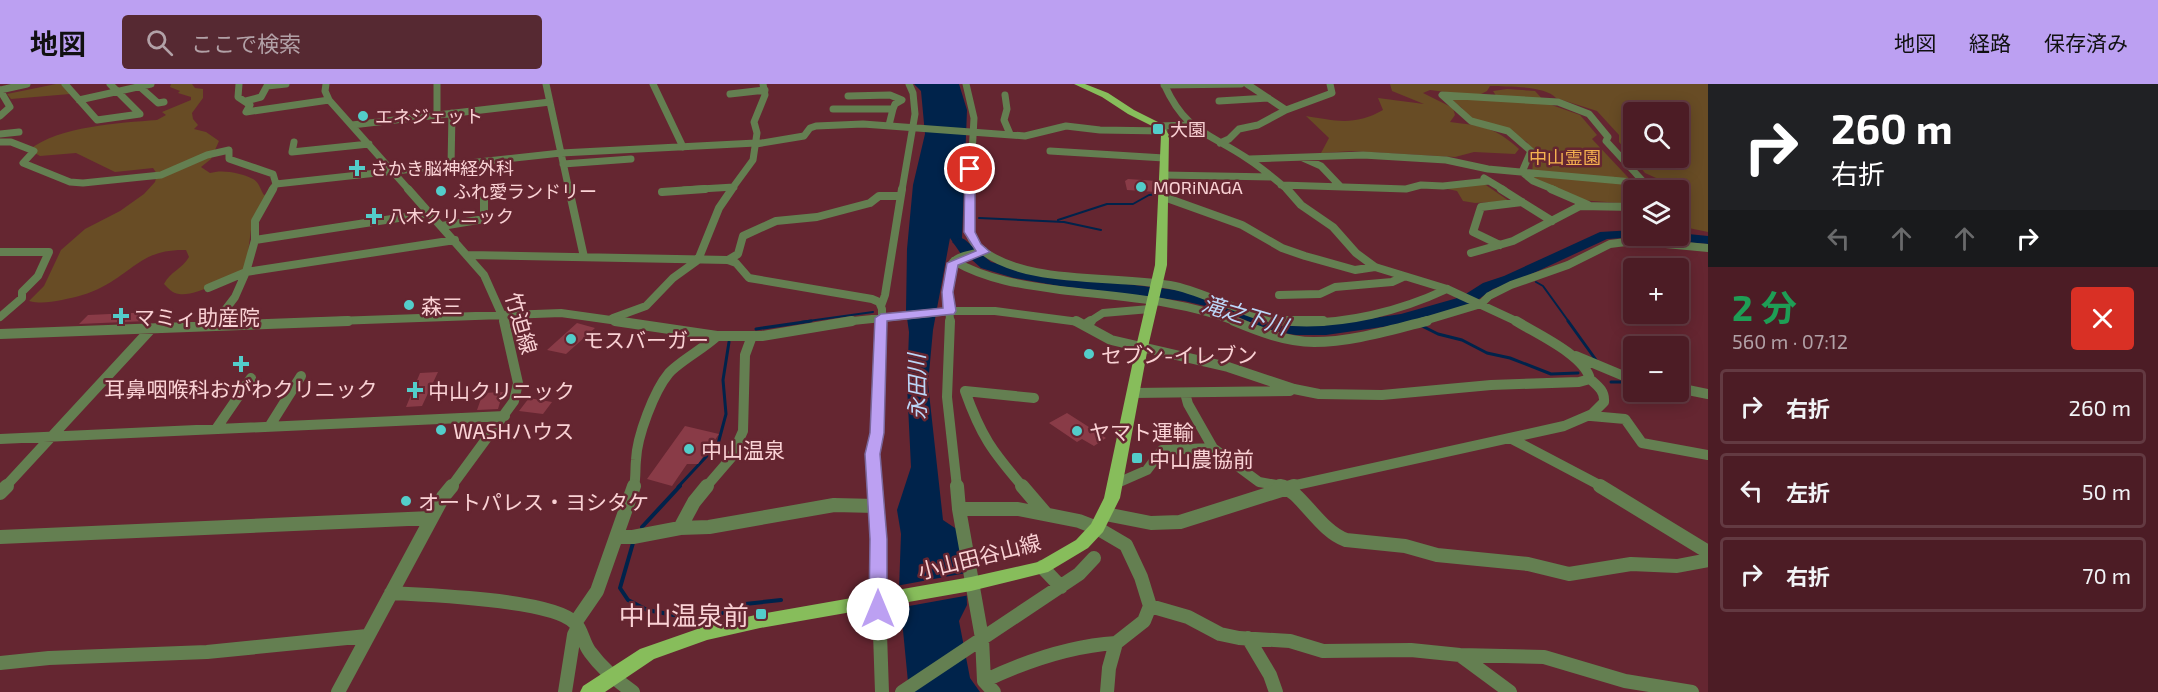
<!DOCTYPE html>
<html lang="ja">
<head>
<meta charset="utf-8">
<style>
	body { margin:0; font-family:"Exo 2","Noto Sans JP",sans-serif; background:#562932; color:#f1f3f6; height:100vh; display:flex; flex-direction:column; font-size:22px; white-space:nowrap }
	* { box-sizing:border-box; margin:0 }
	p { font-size:20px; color:#b2a1a7 }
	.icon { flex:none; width:33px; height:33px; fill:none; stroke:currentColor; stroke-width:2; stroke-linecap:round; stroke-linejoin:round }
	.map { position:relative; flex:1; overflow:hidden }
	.sheet { display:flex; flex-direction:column; background:#4c1c25; width:450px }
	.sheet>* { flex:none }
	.top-card { background:#202124; color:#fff; overflow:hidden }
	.controls { position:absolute; left:1623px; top:18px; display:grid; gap:12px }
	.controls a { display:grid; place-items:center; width:66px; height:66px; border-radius:6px; background:#4c1c25; box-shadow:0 3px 15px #0003,0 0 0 2px #633a42; font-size:30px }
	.pin { position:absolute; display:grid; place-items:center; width:51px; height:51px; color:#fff; margin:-26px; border:3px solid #fff; border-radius:50%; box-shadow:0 2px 6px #0007 }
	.me { position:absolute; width:66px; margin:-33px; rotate:0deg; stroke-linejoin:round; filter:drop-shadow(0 0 4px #0008) }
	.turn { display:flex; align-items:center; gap:21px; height:126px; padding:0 24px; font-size:27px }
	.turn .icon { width:78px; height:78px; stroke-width:2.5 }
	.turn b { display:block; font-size:42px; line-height:51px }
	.lanes { display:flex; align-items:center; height:57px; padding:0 24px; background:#0003; justify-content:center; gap:30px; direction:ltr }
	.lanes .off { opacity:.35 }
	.round { display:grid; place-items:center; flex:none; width:63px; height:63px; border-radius:6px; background:#562932 }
	.summary { display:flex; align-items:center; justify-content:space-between; height:102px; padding:0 24px }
	h1 { font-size:36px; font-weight:700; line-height:45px; color:#1e9e55 }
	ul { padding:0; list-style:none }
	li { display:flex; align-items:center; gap:18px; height:75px; margin:0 12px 9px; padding:0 12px; border:3px solid #633a42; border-radius:6px }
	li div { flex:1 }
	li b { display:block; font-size:22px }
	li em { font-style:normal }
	header { display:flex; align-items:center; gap:36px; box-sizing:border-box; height:84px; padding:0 30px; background:#bca0f2; color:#111 }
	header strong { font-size:28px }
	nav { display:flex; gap:33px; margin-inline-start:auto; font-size:21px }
	.search { width:420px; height:54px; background:#562932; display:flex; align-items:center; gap:15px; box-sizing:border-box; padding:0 21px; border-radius:6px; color:#b2a1a7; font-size:22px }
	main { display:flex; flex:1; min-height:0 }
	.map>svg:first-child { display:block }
</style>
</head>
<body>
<header>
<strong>地図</strong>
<div class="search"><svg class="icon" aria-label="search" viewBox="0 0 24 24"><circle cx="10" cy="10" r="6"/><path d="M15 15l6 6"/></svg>ここで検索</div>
<nav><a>地図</a><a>経路</a><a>保存済み</a></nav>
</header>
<main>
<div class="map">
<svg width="1708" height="608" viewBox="0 0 1708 608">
	<rect width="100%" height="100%" fill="#652631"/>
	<!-- green -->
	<path fill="#684c25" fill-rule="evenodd" d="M56 0H62L70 10 11 15 7 10Z
		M171 0H192L195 4 203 5V14L192 29 193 35 198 41 194 45 206 48 219 57 211 75 201 83 210 89C222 85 242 89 253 95 260 99 260 106 264 111L268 112 252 138 246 184C230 192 197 213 179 210 172 209 169 205 164 200 170 188 183 184 189 173L186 166C143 165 135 186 102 203 89 210 76 213 62 216 50 218 41 220 29 217L44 202 61 166 85 145 120 127 144 110 155 98 157 90 153 84 115 88 76 69 40 72 29 66C59 42 119 39 157 36L166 31 162 28 191 16V13L178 9 180 7 170 3Z
		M1390 0H1708V148L1679 142V129L1685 128 1679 123 1678 106H1660L1674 102 1645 89 1619 58V51L1597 27 1556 14C1545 1 1506 3 1490 2L1487 7 1477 12 1430 6 1423 9 1453 24 1455 31 1450 38C1482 42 1495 43 1519 65L1515 70 1474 68 1455 73 1352 67 1321 69 1329 54 1306 32C1336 37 1355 42 1383 26L1378 14 1424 20 1392 7ZM1634 28H1678V74H1634Z
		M1507 5 1535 7 1546 19 1580 31 1597 51 1592 55 1640 106H1634L1633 120 1580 116 1532 94 1533 74 1527 58 1505 45 1472 36 1461 23 1446 14 1498 15 1493 7Z
		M1483 99 1509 117 1475 119 1463 117 1457 107 1443 104Z"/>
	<!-- water -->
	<path fill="#00234b" d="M914 0H959L967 26 962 154 971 166 961 170 950 154 933 246 928 300 943 436 958 446 966 493 967 521 959 537 970 594 980 608H913L908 598 899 505 901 450 897 426 911 383 907 301 909 248 906 227 907 165 913 101 925 50 921 7Z"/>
	<!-- pier -->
	<path fill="#652631" d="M966 489 970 511 898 524 896 502Z"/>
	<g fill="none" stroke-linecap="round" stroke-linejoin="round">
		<!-- stream-far2 -->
		<path stroke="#00234b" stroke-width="2" d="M979 134 1064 138 1101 146
			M1058 136 1107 120H1133L1149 111 1159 110
			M1536 198 1543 202 1569 238
			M801 238 873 228"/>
		<!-- stream-far1 -->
		<path stroke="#00234b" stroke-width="3" d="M1568 237 1596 276
			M1422 242 1438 250 1462 256 1487 269 1510 274 1551 290 1578 289
			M756 245 811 237
			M1611 298H1626
			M678 403 718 360 726 330 723 296 729 258"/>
		<!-- stream -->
		<path stroke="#00234b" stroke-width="4" d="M642 443 680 402
			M633 459 620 504 628 516 647 526 695 535 710 534 745 520 781 516"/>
		<!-- river -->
		<path fill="#00234b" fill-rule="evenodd" d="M1634 146V152H1640L1639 153 1607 155 1514 198 1493 205 1472 220 1403 240 1326 251H1296L1271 247 1222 226 1184 217 1059 202 1014 194 981 184 952 158 959 154 964 155 991 178 1016 185 1059 192 1184 207 1234 220 1275 238 1296 241H1326L1401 230 1461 213 1483 199 1504 192 1600 148Z
			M1678 149 1708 152V160L1660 156 1653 152H1678Z"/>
	</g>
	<!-- building -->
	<path fill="#893b47" d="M1128 95 1157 97 1156 108 1127 106 1125 97Z
		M154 228 146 237 79 240 88 231Z
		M577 239 595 244 566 270 547 266Z
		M438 288 422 322 406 323 420 289Z
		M503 308 498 325 477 326 483 309Z
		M529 314 552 318 543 330 519 327Z
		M1067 329 1106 354 1094 362 1082 355 1077 358 1049 339Z
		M685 342 719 350 698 380H687L672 402 647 395Z"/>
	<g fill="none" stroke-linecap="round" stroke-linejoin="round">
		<!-- minor-far3 -->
		<path stroke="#647f51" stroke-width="7" d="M65 0 97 36 140 30 110 0
			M239 0 238 13 250 21 246 28 329 16
			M326 0 325 7 329 16 409 106
			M437 0V31
			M546 0 569 106
			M653 0 683 63
			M966 0 974 34 970 106
			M1164 0C1186 49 1208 48 1248 75 1262 84 1276 96 1288 106
			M1164 1 1241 0
			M140 3 158 19 164 18
			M0 6 10 23 0 32
			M0 6 27 0
			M730 10 765 6
			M1005 11 1007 25 1004 36 1010 50
			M848 12 890 11 902 16 895 20 893 25
			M79 16 151 0
			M246 17 261 13 267 2 286 0
			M1219 17 1268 14
			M833 25H893L889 41
			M1286 26 1332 9 1330 0
			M352 41 550 18
			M1159 42 1190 41
			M0 50 19 48
			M0 58H11L34 67 23 79 70 98 83 99 161 91 207 71 229 66V75L273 90 276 100 272 106
			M294 58 292 68 369 60
			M1220 59 1229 55 1239 45 1258 41 1286 26 1247 0
			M756 60 804 52 810 44 816 42 863 40 1025 52 1066 42 1100 46 1164 47
			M1050 67 1164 74
			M1303 74 1321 82 1340 102
			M1249 75 1363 71 1446 76 1488 85 1644 99
			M563 80 631 75
			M451 82 452 29
			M1522 88 1531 67 1508 47 1471 37 1442 11 1558 18 1589 30 1608 53 1606 57 1651 106
			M1522 88 1533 97 1555 106
			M1164 91 1272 93
			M1484 94 1504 106
			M276 100 561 69 756 59
			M1281 101 1406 105 1421 101 1443 102 1489 97
			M684 106 734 103
			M731 106 753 76 757 49 754 38 765 11 763 0
			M902 106 915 30 913 9 909 0"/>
		<!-- minor-far2 -->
		<path stroke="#647f51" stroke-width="8" d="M408 105 484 191 505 238
			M569 105 584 173
			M970 105C973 123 962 148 977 162 1022 203 1118 190 1175 202 1214 211 1252 236 1292 238 1345 241 1400 227 1447 205
			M1287 105 1301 121 1333 143 1356 169 1375 183 1447 205 1518 238
			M1501 105 1552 137
			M1551 105 1588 121
			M662 108 705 105
			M1164 113 1242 141 1282 164 1305 172 1355 186 1375 183
			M442 142 484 135V115
			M255 156 431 129
			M1500 161 1473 148 1481 123 1522 118
			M0 168H49L38 192 22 208V214L0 233
			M1471 169 1513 157 1580 122 1634 123
			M468 171 728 176 736 179 749 194 872 215 879 218 882 225V238
			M728 176 738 170 743 152 776 137 817 133 870 119 879 112H899
			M954 177C987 196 1023 201 1060 206 1119 213 1182 216 1237 238
			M208 204 246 188 455 156
			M1279 211 1320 210 1335 203 1392 198 1403 193
			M881 222 885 211 902 105
			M613 234 646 222 673 194 698 176 719 124 732 105
			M216 238 235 213 246 188 255 156V137L273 105
			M308 238 561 229 625 238
			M843 238 950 227H995L1079 238
			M950 238C950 225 944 188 953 178 960 171 975 170 984 167
			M1089 238 1103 229 1150 225
			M1421 238 1481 220 1489 212 1511 201 1568 181 1610 160 1634 157 1708 164"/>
		<!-- minor-far1 -->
		<path stroke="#647f51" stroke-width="10" d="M615 237 717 252H762L852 237
			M950 237 947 313 957 403
			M1076 237 1111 256 1228 283 1294 305 1319 310 1382 311 1491 301 1579 298 1590 295C1584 271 1537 250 1516 237
			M1234 237C1258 247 1286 258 1314 258 1352 258 1390 246 1427 237
			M1283 237H1323
			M1085 241 1091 237
			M213 242 217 237
			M0 250 348 237
			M1576 272 1631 295
			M1678 304 1708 310
			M1134 309 1290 307
			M1185 309 1188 320 1213 364 1259 398 1288 403
			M1591 332 1625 335 1642 359 1708 371
			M269 343 301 292
			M216 345 251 294
			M1510 354 1603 403
			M0 355 505 332
			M1115 400 1147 386 1162 366 1213 364
			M5 403 151 245
			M451 403 514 317 518 299 504 237
			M634 403C636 393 635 385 636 376 637 352 654 307 669 289 680 277 703 265 717 252
			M706 403 731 374 743 347 745 271 752 252
			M875 403 873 370 877 349 882 237
			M1023 403C992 367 981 352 965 307L1034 314
			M1287 403 1564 342 1592 330 1604 318C1605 307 1598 302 1590 295"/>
		<!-- minor -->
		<path stroke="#647f51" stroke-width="14" d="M875 402 882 608
			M957 402 959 425 982 554 984 597 994 608
			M1022 402 1046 430
			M1280 402C1300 405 1319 447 1346 456L1405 462 1437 471 1528 480 1569 490 1631 480 1677 482 1708 476
			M1600 402 1708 468
			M0 409 7 402
			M959 425H1018L1079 437 1097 444 1126 461 1141 493 1150 522 1144 537 1116 559 1109 584 1107 608
			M1105 430 1151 439 1180 438 1294 402
			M680 444 694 418 707 402
			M0 453 431 434
			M616 453H633L680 444 709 443 834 421 876 422
			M1042 483 1061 503
			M391 509C426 511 553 515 575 539 582 546 583 559 590 568 601 583 617 597 633 608
			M1150 522 1188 533 1220 550 1239 554 1290 557 1323 567 1411 566 1460 571 1544 573 1625 597 1692 608
			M575 539 597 507 634 402
			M1248 554 1270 591 1276 608
			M1460 571 1510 608
			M0 579 49 574 207 568 367 552
			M984 597C1026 577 1070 562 1116 559
			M338 608 443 413 452 402
			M565 608 574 551 577 545
			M902 608 1079 490 1094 474"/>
		<!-- major -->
		<path fill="#87bd5b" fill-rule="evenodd" d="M1074 0H1085L1108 9 1134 26 1162 40 1169 51 1167 181 1148 263 1120 414 1103 448 1088 464 1048 488 971 507 760 544 707 556 654 575 605 608H580L583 602 640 565 706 542 760 530 971 493 1038 478 1076 456 1091 440 1104 414 1136 263 1155 181 1161 51 1156 44 1128 30 1102 13Z"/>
	</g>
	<!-- route -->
	<path fill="#bca0f2" stroke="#7a689d" stroke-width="1.5" d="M970 82 975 85V148L981 160 990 168 958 181 953 208 956 227 954 230 887 237 884 349 880 370 887 455V525L884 530 878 532 872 530 869 525 870 455 865 370 870 349 875 234 881 230 943 224 942 208 947 179 976 167 964 148 965 85Z"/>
	<!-- markers -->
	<g fill="#53cdca" stroke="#652631" stroke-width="2">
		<circle cx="363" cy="32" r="6"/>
		<rect x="1152" y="39" width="12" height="12" rx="3"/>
		<path d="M354 75h6v6h6v6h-6v6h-6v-6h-6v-6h6z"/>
		<circle cx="1141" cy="103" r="6"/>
		<circle cx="441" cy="107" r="6"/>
		<path d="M371 123h6v6h6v6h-6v6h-6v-6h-6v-6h6z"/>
		<circle cx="409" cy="221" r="6"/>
		<path d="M118 223h6v6h6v6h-6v6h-6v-6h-6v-6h6z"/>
		<circle cx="571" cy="255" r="6"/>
		<circle cx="1089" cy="270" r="6"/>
		<path d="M238 271h6v6h6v6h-6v6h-6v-6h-6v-6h6z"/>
		<path d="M412 297h6v6h6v6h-6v6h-6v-6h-6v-6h6z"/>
		<circle cx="441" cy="346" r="6"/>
		<circle cx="1077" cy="347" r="6"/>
		<circle cx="689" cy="365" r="6"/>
		<rect x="1131" y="368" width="12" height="12" rx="3"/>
		<circle cx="406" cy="417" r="6"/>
		<rect x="755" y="524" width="12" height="12" rx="3"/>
	</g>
	<g text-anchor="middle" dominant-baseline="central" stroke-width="5" stroke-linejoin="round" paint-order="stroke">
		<!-- far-poi labels -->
		<g font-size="18" fill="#fad2d5" stroke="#652631" text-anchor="start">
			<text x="375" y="32">エネジェット</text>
			<text x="1170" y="45">大園</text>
			<text x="370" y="84">さかき脳神経外科</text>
			<text x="1153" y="103">MORiNAGA</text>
			<text x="453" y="107">ふれ愛ランドリー</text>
			<text x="388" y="132">八木クリニック</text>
		</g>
		<!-- far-park labels -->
		<g font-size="18" fill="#f5b150" stroke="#652631">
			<text x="1565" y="73">中山霊園</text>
		</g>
		<!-- poi labels -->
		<g font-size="21" fill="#fad2d5" stroke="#652631" text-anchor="start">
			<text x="421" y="221">森三</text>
			<text x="134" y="232">マミィ助産院</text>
			<text x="583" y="255">モスバーガー</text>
			<text x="1101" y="270">セブン-イレブン</text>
			<text x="241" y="304" text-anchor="middle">耳鼻咽喉科おがわクリニック</text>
			<text x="428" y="306">中山クリニック</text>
			<text x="453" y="346">WASHハウス</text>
			<text x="1089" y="347">ヤマト運輸</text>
			<text x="701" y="365">中山温泉</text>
			<text x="1149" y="374">中山農協前</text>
			<text x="418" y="417">オートパレス・ヨシタケ</text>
		</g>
		<!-- street labels -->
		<g font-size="21" fill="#fad2d5" stroke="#652631">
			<text transform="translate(522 239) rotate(74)">竹迫線</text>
			<text transform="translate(979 472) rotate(-14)">小山田谷山線</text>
		</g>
		<!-- water labels -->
		<g font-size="22" font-style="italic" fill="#bcd7f8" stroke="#652631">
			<text transform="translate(1245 230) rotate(16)">滝之下川</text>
			<text transform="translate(916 303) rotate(-91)">永田川</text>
		</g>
		<!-- near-poi labels -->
		<g font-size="26" fill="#fad2d5" stroke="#652631" text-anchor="end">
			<text x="749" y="530">中山温泉前</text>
		</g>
	</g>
</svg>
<div class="controls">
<a><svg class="icon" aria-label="search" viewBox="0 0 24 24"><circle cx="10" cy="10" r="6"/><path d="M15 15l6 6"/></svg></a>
<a><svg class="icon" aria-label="layers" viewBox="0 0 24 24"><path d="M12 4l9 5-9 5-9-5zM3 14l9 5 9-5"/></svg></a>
<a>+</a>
<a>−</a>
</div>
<div class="pin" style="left:970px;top:85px;background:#d93025"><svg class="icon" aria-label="arrive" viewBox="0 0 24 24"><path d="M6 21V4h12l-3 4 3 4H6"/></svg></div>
<svg class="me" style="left:878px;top:525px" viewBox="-20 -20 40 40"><circle r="19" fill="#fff"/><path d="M0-13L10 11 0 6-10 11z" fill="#bca0f2"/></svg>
</div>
<section class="sheet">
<div class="top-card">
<div class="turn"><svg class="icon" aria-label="right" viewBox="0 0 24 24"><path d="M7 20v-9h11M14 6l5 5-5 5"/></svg><div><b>260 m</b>右折</div></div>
<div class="lanes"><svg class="icon off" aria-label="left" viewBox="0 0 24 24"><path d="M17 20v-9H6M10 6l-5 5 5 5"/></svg><svg class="icon off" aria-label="ahead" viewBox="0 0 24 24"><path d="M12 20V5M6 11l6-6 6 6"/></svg><svg class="icon off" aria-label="ahead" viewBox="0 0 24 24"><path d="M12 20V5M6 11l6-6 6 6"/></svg><svg class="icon" aria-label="right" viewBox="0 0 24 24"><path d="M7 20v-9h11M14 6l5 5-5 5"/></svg></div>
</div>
<div class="summary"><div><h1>2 分</h1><p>560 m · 07:12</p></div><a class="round" style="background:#d93025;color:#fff"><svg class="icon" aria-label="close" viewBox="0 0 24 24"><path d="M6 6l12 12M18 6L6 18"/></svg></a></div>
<ul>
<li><svg class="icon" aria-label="right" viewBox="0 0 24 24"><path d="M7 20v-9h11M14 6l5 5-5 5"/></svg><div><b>右折</b></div><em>260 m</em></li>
<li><svg class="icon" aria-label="left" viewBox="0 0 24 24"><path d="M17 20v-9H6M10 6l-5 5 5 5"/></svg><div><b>左折</b></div><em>50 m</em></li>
<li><svg class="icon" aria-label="right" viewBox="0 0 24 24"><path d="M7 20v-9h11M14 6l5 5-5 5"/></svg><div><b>右折</b></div><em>70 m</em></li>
</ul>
</section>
</main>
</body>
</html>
